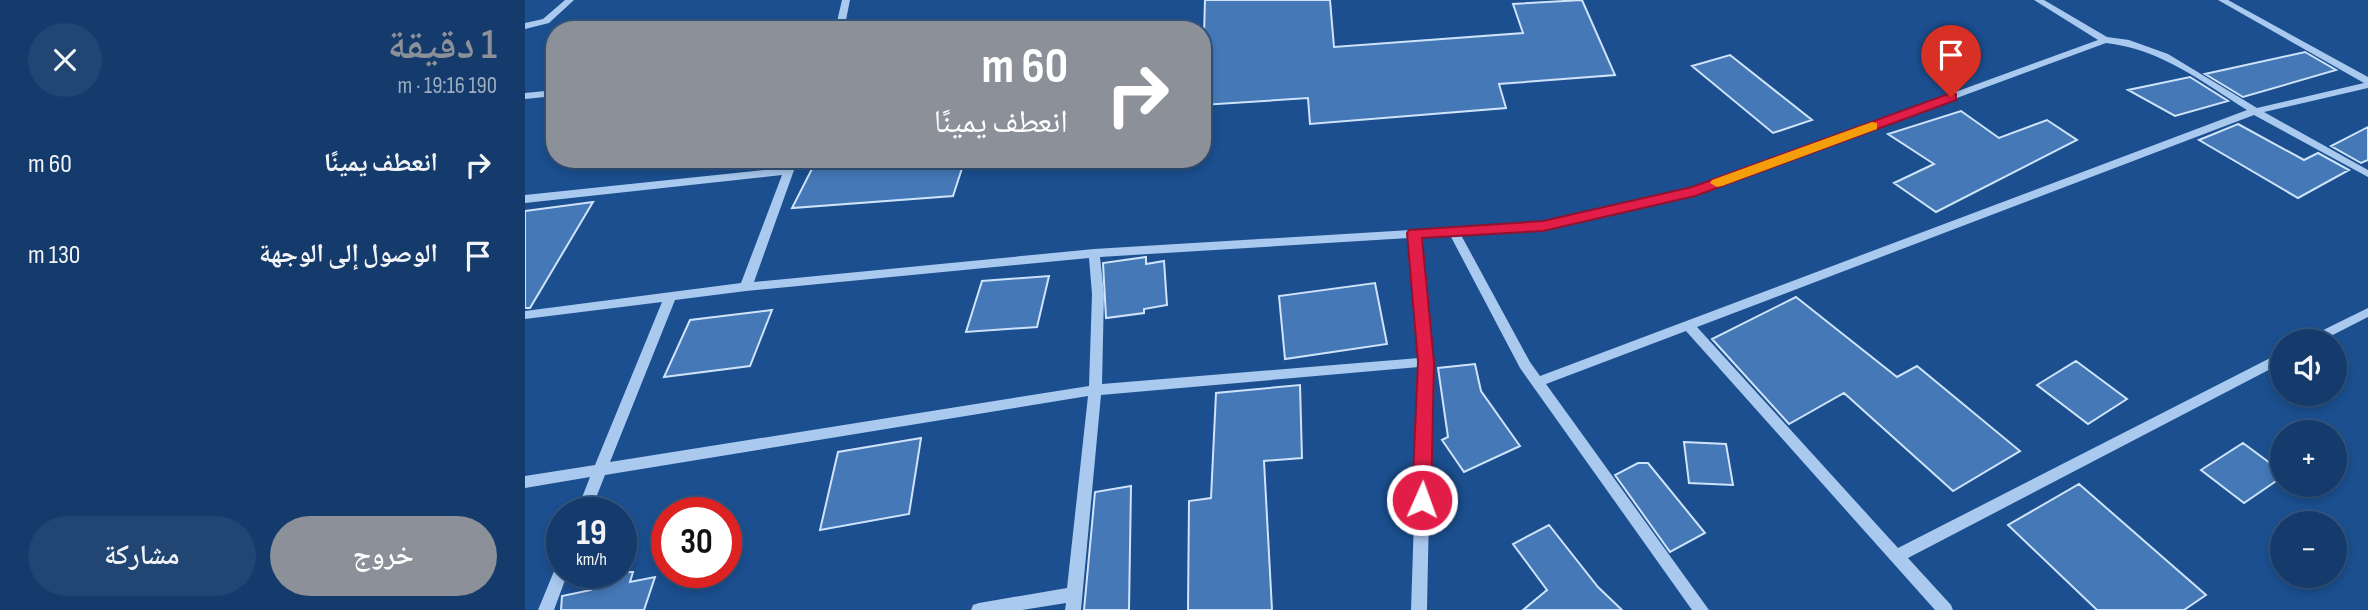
<!DOCTYPE html>
<html lang="ar">
<head>
<meta charset="utf-8">
<style>
	body { margin:0; font-family:"Sofia Sans Condensed","Noto Naskh Arabic",sans-serif; background:#214673; color:#f1f3f6; direction:rtl; height:100vh; display:flex; flex-direction:column; font-size:26px; white-space:nowrap }
	* { box-sizing:border-box; margin:0 }
	p { font-size:23px; color:#9dadc1 }
	.icon { flex:none; width:38px; height:38px; fill:none; stroke:currentColor; stroke-width:2; stroke-linecap:round; stroke-linejoin:round }
	.map { position:relative; flex:1; overflow:hidden; direction:ltr }
	.panel { display:flex; flex-direction:column; background:#143b6b; width:525px }
	.panel>* { flex:none }
	.guide { position:absolute; left:21px; top:21px; width:665px; height:147px; border-radius:28px; box-shadow:0 4px 10px #0003,0 0 0 2px #33557e; direction:rtl; background:#8c9099; color:#fff; overflow:hidden }
	.fabs { position:absolute; left:1745px; top:329px; display:grid; gap:14px }
	.fabs a { display:grid; place-items:center; width:77px; height:77px; border-radius:50%; background:#143b6b; box-shadow:0 4px 10px #0003,0 0 0 2px #33557e; font-size:35px }
	.speed { position:absolute; left:21px; top:497px; display:flex; gap:14px; font-size:35px; font-weight:700; text-align:center }
	.speed>* { display:grid; place-content:center; width:91px; height:91px; border-radius:50%; background:#143b6b; box-shadow:0 4px 10px #0003,0 0 0 2px #33557e; line-height:1 }
	.speed small { font-size:18px; font-weight:400 }
	.speed .limit { border:10px solid #d22; background:#fff; color:#111 }
	.pin { position:absolute; display:grid; place-items:center; width:60px; height:60px; color:#fff; margin:-72px -30px; border-radius:50% 50% 50% 0; rotate:-45deg; box-shadow:0 0 7px #0007 }
	.pin .icon { rotate:45deg }
	.me { position:absolute; width:77px; margin:-38px; rotate:2deg; stroke-linejoin:round; filter:drop-shadow(0 0 5px #0008) }
	.turn { display:flex; align-items:center; gap:24px; height:147px; padding:0 28px; font-size:32px }
	.turn .icon { width:91px; height:91px; stroke-width:2.5 }
	.turn b { display:block; font-size:49px; line-height:60px }
	.round { display:grid; place-items:center; flex:none; width:74px; height:74px; border-radius:37px; background:#214673 }
	.headline { display:flex; align-items:center; justify-content:space-between; height:119px; padding:0 28px }
	h1 { font-size:42px; font-weight:600; line-height:52px; color:#8c9099 }
	.cta { display:flex; gap:14px; margin-top:auto; padding:14px 28px }
	.cta a { flex:1; height:80px; border-radius:42px; background:#8c9099; color:#fff; font-size:28px; font-weight:600; line-height:80px; text-align:center }
	.cta a+a { background:#214673; color:#f1f3f6 }
	ul { padding:0; list-style:none }
	li { display:flex; align-items:center; gap:21px; height:91px; padding:0 28px }
	li div { flex:1 }
	li b { display:block; font-size:26px }
	li em { font-style:normal }
	main { display:flex; flex:1; min-height:0 }
	.map>svg:first-child { display:block }
</style>
</head>
<body>
<main>
<div class="map">
<svg width="1843" height="610" viewBox="0 0 1843 610">
	<rect width="100%" height="100%" fill="#1b4f8f"/>
	<!-- building -->
	<path fill="#4478b7" stroke="#cfe3fa" stroke-width="2" d="M680 0H805L809 47 998 33 988 4 1057 0 1090 75 974 84 981 108 785 124 783 98 677 105Z
		M1780 52 1811 70 1718 97 1680 74Z
		M1205 55 1287 120 1248 133 1167 66Z
		M1665 77 1703 101 1650 116 1603 90Z
		M1436 111 1474 138 1522 120 1552 140 1411 212 1369 183 1409 164 1363 134Z
		M1713 124 1779 160 1793 153 1824 170 1773 198 1674 140Z
		M1843 127V160L1836 163 1806 146Z
		M292 159H440L428 196 267 208Z
		M68 202 5 308H0V211Z
		M621 257V264L639 261 642 305 619 309V313L581 318 578 263Z
		M524 276 512 327 441 332 457 281Z
		M850 283 862 344 760 359 754 296Z
		M1271 297 1372 377 1392 366 1495 451 1428 491 1319 393 1264 424 1187 339Z
		M247 310 225 366 139 377 165 320Z
		M1551 361 1602 399 1563 424 1512 385Z
		M950 364 956 391 995 446 939 472 917 440 923 437 913 368Z
		M775 385 777 458 739 461 747 610H663L664 501 686 498 691 393Z
		M396 438 384 514 295 530 313 452Z
		M1159 442 1201 444 1208 485 1164 483Z
		M1718 443 1757 472V477L1719 503 1676 470Z
		M1113 463H1123L1180 533 1145 552 1090 475Z
		M1554 484 1681 595 1659 610H1572L1483 525Z
		M606 486 604 610H559L570 492Z
		M1024 525 1073 587 1097 610H998L1022 590 988 544Z
		M72 572H108L105 582 130 577 119 610H36L37 596 66 590Z"/>
	<g fill="none" stroke-linecap="round" stroke-linejoin="round">
		<!-- minor -->
		<path fill="#a9c9ee" fill-rule="evenodd" d="M40 0H49L24 23 0 29V23L18 19Z
			M317 0H325L319 30H310Z
			M1509 0H1519L1582 37 1604 40 1643 54 1732 108 1839 83 1693 0H1703L1843 77V88L1739 112 1843 170V177L1729 115 1172 327 1373 548 1757 352V363L1383 558 1426 605 1428 610H1410L1161 331 1021 384 1184 610H1167L995 368 925 235 895 237 907 362 902 610H886L894 367 576 395 556 610H540L541 603 497 610H446L448 605 454 603 542 588 563 396 80 475 65 513H51L65 477 0 488V476L70 465 137 302 0 319V311L216 283 257 175 0 203V195L259 168 263 159H273L229 282 569 249 1018 222 1167 188 1573 40ZM1581 43C1636 49 1677 82 1722 110L1015 376 1005 362 936 235 1018 230 1174 193ZM884 238 894 358 577 384 579 294 575 257ZM564 258 567 294 564 386 85 462 150 300 221 291Z
			M30 90V96L0 99V93Z
			M1843 308V317L1796 341H1780L1782 338Z
			M37 562V572H43L29 610H13L32 564Z"/>
	</g>
	<!-- route -->
	<path fill="#e11d48" stroke="#92132f" stroke-width="2" d="M1426 93 1431 94V100L1170 196 1018 231 897 238 909 362 906 500 904 506 897 508 890 506 887 500 893 362 882 233 884 230 1018 221 1167 187Z"/>
	<!-- slow -->
	<path fill="#f59e0b" d="M1347 122 1352 123V129L1197 186 1192 187 1185 183 1187 180Z"/>
</svg>
<div class="fabs">
<a><svg class="icon" aria-label="sound" viewBox="0 0 24 24"><path d="M4 9h4l5-4v14l-5-4H4zM17 9q2 3 0 6"/></svg></a>
<a>+</a>
<a>−</a>
</div>
<div class="speed"><div>19<small>km/h</small></div><div class="limit">30</div></div>
<div class="pin" style="left:1426px;top:97px;background:#d93025"><svg class="icon" aria-label="arrive" viewBox="0 0 24 24"><path d="M6 21V4h12l-3 4 3 4H6"/></svg></div>
<svg class="me" style="left:897px;top:500px" viewBox="-20 -20 40 40"><circle r="17" fill="#e11d48" stroke="#fff" stroke-width="3"/><path d="M0-11L8 9 0 5-8 9z" fill="#fff"/></svg>
<div class="guide">
<div class="turn"><svg class="icon" aria-label="right" viewBox="0 0 24 24"><path d="M7 20v-9h11M14 6l5 5-5 5"/></svg><div><b>60 m</b>انعطف يمينًا</div></div>
</div>
</div>
<section class="panel">
<div class="headline"><div><h1>1 دقيقة</h1><p>190 m · 19:16</p></div><a class="round"><svg class="icon" aria-label="close" viewBox="0 0 24 24"><path d="M6 6l12 12M18 6L6 18"/></svg></a></div>
<ul>
<li><svg class="icon" aria-label="right" viewBox="0 0 24 24"><path d="M7 20v-9h11M14 6l5 5-5 5"/></svg><div><b>انعطف يمينًا</b></div><em>60 m</em></li>
<li><svg class="icon" aria-label="arrive" viewBox="0 0 24 24"><path d="M6 21V4h12l-3 4 3 4H6"/></svg><div><b>الوصول إلى الوجهة</b></div><em>130 m</em></li>
</ul>
<div class="cta"><a>خروج</a><a>مشاركة</a></div>
</section>
</main>
</body>
</html>
